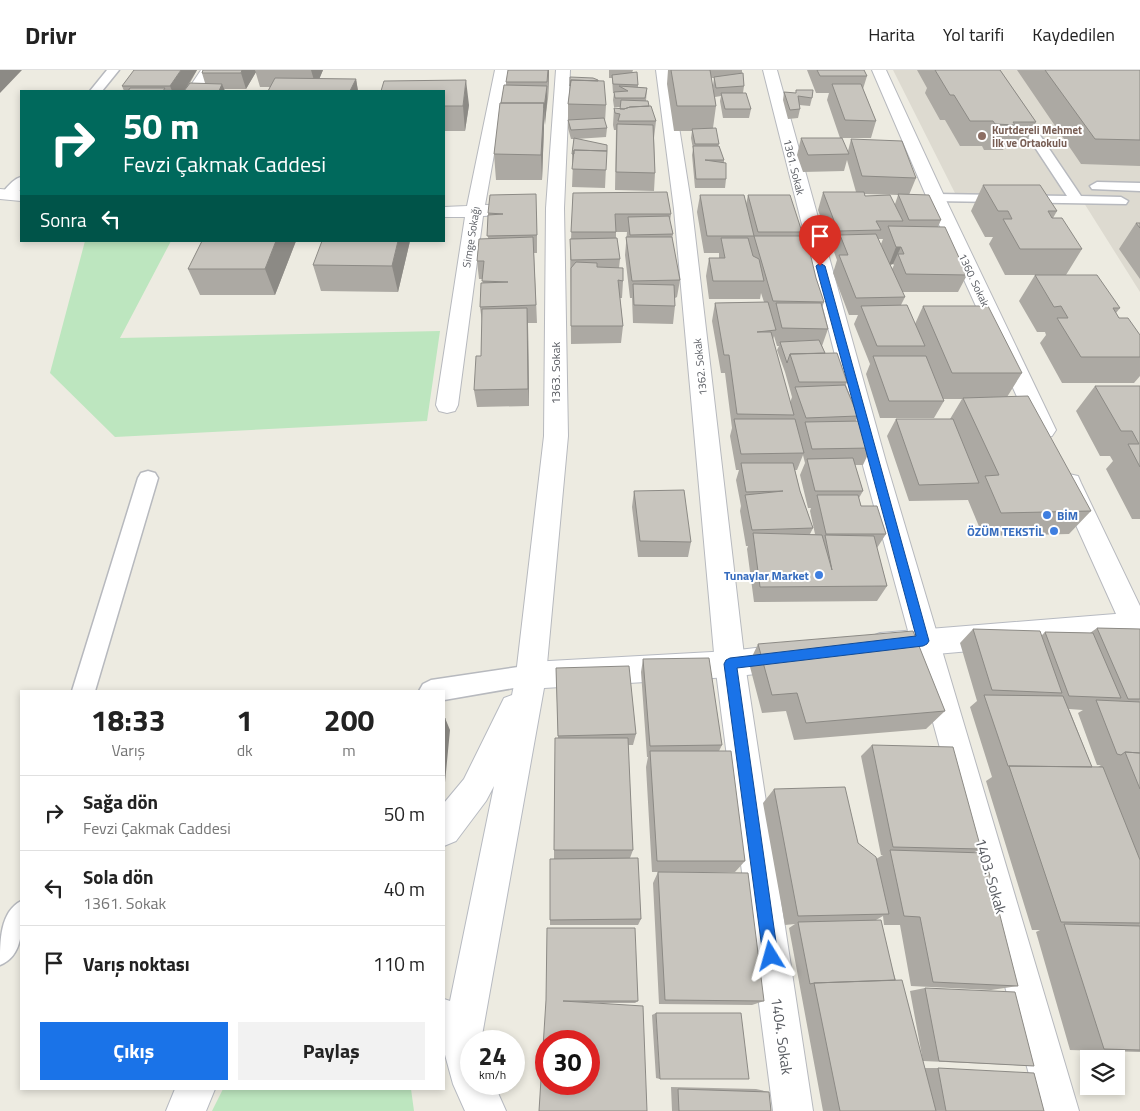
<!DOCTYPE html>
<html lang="tr">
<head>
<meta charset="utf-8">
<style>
	body { margin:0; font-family:"Titillium Web",sans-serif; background:#f2f2f2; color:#222; height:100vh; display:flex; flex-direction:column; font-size:19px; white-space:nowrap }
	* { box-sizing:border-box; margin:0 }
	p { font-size:16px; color:#767676 }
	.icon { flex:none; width:28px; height:28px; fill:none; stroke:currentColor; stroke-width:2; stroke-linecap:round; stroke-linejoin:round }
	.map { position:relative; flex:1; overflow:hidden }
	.sheet { position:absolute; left:20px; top:620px; width:425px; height:400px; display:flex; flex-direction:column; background:#fff; border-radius:0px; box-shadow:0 2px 8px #0003 }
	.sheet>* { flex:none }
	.guide { position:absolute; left:20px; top:20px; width:425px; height:152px; border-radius:0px; box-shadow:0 2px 8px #0003; background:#00695c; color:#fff; overflow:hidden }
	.buttons { position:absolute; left:1080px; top:980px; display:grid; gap:10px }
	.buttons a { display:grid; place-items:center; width:45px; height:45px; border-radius:0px; background:#fff; box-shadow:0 2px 8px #0003; font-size:25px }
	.speed { position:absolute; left:460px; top:960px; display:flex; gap:10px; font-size:25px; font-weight:700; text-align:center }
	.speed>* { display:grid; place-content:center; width:65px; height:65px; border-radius:50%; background:#fff; box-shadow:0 2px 8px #0003; line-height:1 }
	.speed small { font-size:12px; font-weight:400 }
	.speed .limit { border:8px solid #d22; background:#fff; color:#111 }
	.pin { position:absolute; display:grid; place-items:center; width:42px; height:42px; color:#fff; margin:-51px -21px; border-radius:50% 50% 50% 0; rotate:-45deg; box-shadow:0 0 5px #0007 }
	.pin .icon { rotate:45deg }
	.me { position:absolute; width:55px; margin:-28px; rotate:352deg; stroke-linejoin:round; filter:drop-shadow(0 0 4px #0008) }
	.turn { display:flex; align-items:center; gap:18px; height:105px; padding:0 20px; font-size:22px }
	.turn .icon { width:65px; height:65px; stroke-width:2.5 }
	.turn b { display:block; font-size:35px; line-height:42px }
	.then { display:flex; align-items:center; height:48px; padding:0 20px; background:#0003; gap:10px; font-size:19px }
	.eta { display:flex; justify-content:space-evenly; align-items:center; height:85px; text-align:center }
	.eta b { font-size:30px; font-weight:700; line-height:35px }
	.cta { display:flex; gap:10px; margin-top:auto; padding:10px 20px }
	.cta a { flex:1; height:58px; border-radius:0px; background:#1a73e8; color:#fff; font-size:20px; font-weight:700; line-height:58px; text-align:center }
	.cta a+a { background:#f2f2f2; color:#222 }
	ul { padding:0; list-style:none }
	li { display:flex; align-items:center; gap:15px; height:75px; padding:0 20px; border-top:1px solid #e0e0e0 }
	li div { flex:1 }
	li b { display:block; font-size:19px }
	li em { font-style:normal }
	header { display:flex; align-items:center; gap:30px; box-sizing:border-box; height:70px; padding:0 25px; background:#fff; border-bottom:1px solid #e0e0e0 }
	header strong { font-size:24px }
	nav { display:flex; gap:28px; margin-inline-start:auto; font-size:18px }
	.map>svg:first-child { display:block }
</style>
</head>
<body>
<header>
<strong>Drivr</strong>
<nav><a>Harita</a><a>Yol tarifi</a><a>Kaydedilen</a></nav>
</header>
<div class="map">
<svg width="1140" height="1041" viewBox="0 0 1140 1041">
	<rect width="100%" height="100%" fill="#edebe1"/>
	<!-- education -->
	<path fill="#dddad0" d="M893 0H1140V222L1084 133H960Z"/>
	<!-- green -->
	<path fill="#bde6bf" d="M85 171H171L120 268 440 261 427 351 115 367 50 303Z
		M223 1019H411L414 1041H212Z"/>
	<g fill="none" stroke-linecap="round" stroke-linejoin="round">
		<!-- lane casing -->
		<g stroke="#b7b9be" stroke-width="3">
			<path id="lane" d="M107 0H119L102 21H90Z
				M984 0H996L1081 126 1121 127 1128 131 1126 134 931 131 929 128 931 125 936 124 1067 126Z
				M21 107V119L13 128H3L1 125C6 118 13 109 21 107Z
				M1097 112 1140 113V121L1092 119 1090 116Z
				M148 401 155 403 158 408 95 621H72L138 408 141 403Z
				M531 595 539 598 542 605 539 612 531 615 444 630V621H419L423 614 431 610Z
				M21 831C22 854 25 885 0 895 0 871 0 842 21 831Z"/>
		</g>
		<!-- street casing -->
		<g stroke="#b7b9be" stroke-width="2">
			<path id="street" d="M201 0H215L201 21H187Z
				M495 0H509L485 135 525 134 531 135 534 139 531 143 525 144 483 146 458 335 455 341 447 343 439 341 436 335 465 147H444V137L467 136Z
				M556 0H570L564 138 568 366 546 605 541 614 531 618 521 614 516 605 544 366 546 138Z
				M656 0H670L692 139 745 594 813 1041H773L715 594 674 139Z
				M763 0H777L886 392 1079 1041H1039L862 392Z
				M872 0H886L945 128 1056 360 1052 366 1044 368 1036 366 1032 360 927 128Z
				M0 119 21 121V131L0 129Z
				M1069 404 1078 406 1081 413 1140 536V578L1130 575 1057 413 1060 406Z"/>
		</g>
		<!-- secondary casing -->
		<g stroke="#b7bac1" stroke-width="2">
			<path id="secondary" d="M1140 542V566L880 589 870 585 866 576 870 567 880 563Z
				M788 574 798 578 803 587 798 596 788 600 730 607 544 618 481 971H471V1014H494L506 1041H465L453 1014 444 981V929L450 931 494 716 486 731 456 771 444 776V733L464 709 504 628 512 625 516 605 521 596 531 592 730 581Z
				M175 1019H215L206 1041H166Z"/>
		</g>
		<!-- lane -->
		<use href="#lane" fill="#fff" fill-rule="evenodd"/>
		<!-- street -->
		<use href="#street" fill="#fff" fill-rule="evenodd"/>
		<!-- secondary -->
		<use href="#secondary" fill="#fff" fill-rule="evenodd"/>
	</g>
	<!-- wall -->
	<path fill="#aca9a3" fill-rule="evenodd" d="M197 0 190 13H205L202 3 203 0H323L319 9H356L358 21H268L270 17H260L255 0 256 2 246 19H224L225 21H124L122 16Z
		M549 0 548 29 544 55 542 110H496L494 84 501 33 506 15V12Z
		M609 0H633L632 3 638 15V17L647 18 646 31 656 51 654 68 655 103 654 121 615 120 616 60H614L613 55 614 38 620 39V37H614L613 30 614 23H613L612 8H609Z
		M668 0H742V3L744 16 743 23 751 39 749 48H723L720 31 721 26 715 27 716 36 713 58 719 74 718 76 724 90V92L726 109 725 118H695L692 85 693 79 691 68 692 61H674L667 14ZM711 8H714L713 16 714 24Z
		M807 0H864L867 6 863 19 876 51 871 68H840L827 30 829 23H816Z
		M917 0H1000L1036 52 1024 77H1005L1003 80H984L982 76H960L945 50H940L925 23 927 18Z
		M1017 0H1140V96L1081 94Z
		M570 7 606 35 605 52 607 58 606 67 576 69 607 75 605 118 572 117 573 93H572V84L574 69H571L568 58V34L570 22Z
		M444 21 469 35 465 61H444Z
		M784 22 812 28 810 36 799 35 800 39 798 48 788 49 783 30Z
		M801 68 848 81 851 69 916 108 909 125 941 150 938 157 967 205 958 222H902L905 227 901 235 915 254 923 236 1022 303 1007 327 1091 441 1069 464 983 466 968 430 909 431 887 366 896 349H950L962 329H943L944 331 934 348H880L866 304 870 294 854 254 858 245H849L833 203 837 190 834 182 836 178H832L818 140 823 122H856L847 90 844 101 803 102 797 85ZM864 124 898 125 895 134 865 126ZM878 169H883L881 174 883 179ZM893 194 894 195 892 199 890 195Z
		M983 115 1057 141 1053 148 1082 179 1066 205 1120 238 1116 243 1119 248 1140 265V306L1134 313H1062L1040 273 1046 265 1045 262H1037L1019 231 1035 205H1045H1005L989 174 993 167H985L971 141Z
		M573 123 671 144 670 151 673 164 672 169 680 210 677 227 675 228V236L673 254 633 253 632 228H630L625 185 627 162H616V168L620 189 619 198 623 211 622 228H620L623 256 621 273 571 274 570 169H571Z
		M700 125 746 134 748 125 802 162 801 166 824 232 822 238 828 259 822 276 825 283 847 312 846 315 858 346 856 351 871 378 863 395H855L863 421 859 428 861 436 886 464 877 478 887 516 877 531 754 532 747 479 748 476H746L740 441 741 436 736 410 739 400H736L730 366 732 358 725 303H721L712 251 715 233 764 232 761 223 760 229H709L706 206 709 188H719V183H704L697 142ZM774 266 777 276H779L777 280 785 302 792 327 790 333 773 270ZM803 385 805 393 800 405 808 438H811L810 441 815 464H810L813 458 800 421 795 400H797Z
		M537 142V183H534L537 253H528L529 336 477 337 474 320 481 286 482 252 480 237 483 209H479L477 191 488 169V143Z
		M1136 153H1140V209L1119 179Z
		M202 171H296L275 225H200L188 199Z
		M410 171 398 222 321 221 313 195Z
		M1095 316H1140V449H1132L1106 399 1113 391 1110 386H1100L1076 341Z
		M634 421 691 472 688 487H638L632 437Z
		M1097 558 1140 559V982L1070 980 1036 862 1040 860H1032L986 711 992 707 970 637 977 631 960 573 973 559 1042 565 1045 562 1090 563ZM1069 639 1083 640 1078 643 1097 695H1101L1098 697H1092Z
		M758 574 945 641 926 659 794 670 786 641 762 643 749 593Z
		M643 589 722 675 719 681 745 791 735 802H652L646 697 648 687H647L641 602Z
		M556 598 636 664 633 675H628L633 780 630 788 641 849 638 855H550V850L554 788V780L558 668Z
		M872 675 981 779 973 783 1018 916 991 920 911 916 900 855H884L883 846 876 850 925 998H938L1044 1041H823L789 858 795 854 785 855 763 733 774 719 858 773 876 789 883 785H881L861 686Z
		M658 802 764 931 752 935 659 934 653 813Z
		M925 918 1034 996 923 991 910 921Z
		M546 930 638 931 635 933H601Z
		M656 943 660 1009 656 1008 652 945Z
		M671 1017 756 1019 769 1022 771 1041H672Z"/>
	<!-- shaded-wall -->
	<path fill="#8c8a85" d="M0 0H22L0 23Z
		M181 0H197L184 21H172L170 16Z
		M242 0H255L256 2 246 19 241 3Z
		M311 0H323L316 17Z
		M548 0H549V2L548 29Z
		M356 9 358 21H350Z
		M466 10 469 35 465 61 463 36Z
		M222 14 225 21H219Z
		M547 16V33L545 55 544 38Z
		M544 33V58L542 110 541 85Z
		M276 171H296L275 225 265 199Z
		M398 171H410L398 222 392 196Z
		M896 177H901L893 194 889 195Z
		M527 238 528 255 529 336 528 319Z
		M445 648 450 660 444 723V665Z"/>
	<!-- building -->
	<path fill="#c8c5be" stroke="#8c8a85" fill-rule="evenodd" d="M134 0H181L170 16H122Z
		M203 0H242L241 3H202Z
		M508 0H548L547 12H506Z
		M671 0H710L716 36H677Z
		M817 0H864L867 6H820Z
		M935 0H1000L1036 52H1013L1015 55 995 54 993 51H970L954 25H950Z
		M1045 0H1140V70L1095 69Z
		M637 2 638 15 613 14 612 5Z
		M743 3 744 16 716 18 714 7Z
		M570 7 593 8 598 10V11L571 10 570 16Z
		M275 8 356 9 350 21H268Z
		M466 10 463 36H444V21H381L384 11Z
		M571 10 604 11 606 35 568 34Z
		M190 13 222 14 219 21H184Z
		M832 14H861L876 51 845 50Z
		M504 15 547 16 544 38V33H501Z
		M619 16 647 18 645 28H615L614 22 628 21Z
		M130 18H165L163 21H128Z
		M796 20H813L812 28 798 26 800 39 790 40 784 22 796 23Z
		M721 23H746L751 39H725Z
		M621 30 648 31 649 36 630 37 624 39H620Z
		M500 33H544L541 85 494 84Z
		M651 36 656 51H618L620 44 615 43 614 38 624 39 630 37Z
		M604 48 607 58 571 60 568 50Z
		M617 54 653 55 655 103 616 102Z
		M716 58 719 74H695L692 59Z
		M574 68 607 75V81L574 80V84H572Z
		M801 68H842L849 84 808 85Z
		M851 69 902 71 916 108 862 106Z
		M693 76H719L724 90H705L726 93V109H696Z
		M574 80 607 81 606 100 572 99Z
		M983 115H1040L1057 141H1048L1052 148H1062L1082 179H1020L1003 149H1012L1008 141H998Z
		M667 122 671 144H615L616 162H571L573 123Z
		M823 122H864L865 126 890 125 903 151H876L881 160 838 161Z
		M536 124 537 165 487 166 488 145 503 144 488 143 490 125Z
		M898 124 929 125 941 150H909Z
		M700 125H744L754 166H707Z
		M748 125H790L802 162H758Z
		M669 146 673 164 630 165 628 147Z
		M1136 153H1140V158Z
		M888 156 945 157 967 205 906 204 898 184H904L901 177H896Z
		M876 164 905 227 856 228 839 185H848L840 165Z
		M754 166H806L816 208 824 232 773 231Z
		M533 167 536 235 480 237 481 213 508 212 482 211 484 191H477L479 169Z
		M626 167H672L680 210 632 211Z
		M617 168 620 189 571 190 570 169Z
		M721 168H748L753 186 759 189 764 211H713L709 188H725Z
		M202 171H276L265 199H188Z
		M322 171H398L392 196 313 195Z
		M576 192 597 193V197L623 198V211L618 210 623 256H571V198Z
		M1035 205H1097L1120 238H1113L1119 248H1128L1140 265V287H1081L1057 248H1068L1061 236 1054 237Z
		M633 214 674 215 675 236 634 235Z
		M768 232 776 260 757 262H771L794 345 737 344 729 285H724L715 233Z
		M776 233H821L828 259 782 258Z
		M907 235 925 276H877L861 236Z
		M923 236H988L1022 303H952Z
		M527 238 528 319 474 320 476 286H481L482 239Z
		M819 270 825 283 790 284 787 293 780 272Z
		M837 283 847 312H799L790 284Z
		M873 286H926L944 331H889Z
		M845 315 858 346 806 348 795 317Z
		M1095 316H1140V397L1128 374H1139L1132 361H1121Z
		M1028 326 1091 441 1001 443 985 406 999 405 963 328Z
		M734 349H795L804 383 741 384Z
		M896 349H953L979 413 919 415Z
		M862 351 871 378 812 379 805 352Z
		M853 388 863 421H815L807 389Z
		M741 393H793L800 421 813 458 752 460 745 425 783 421 746 422Z
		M684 420 691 472 640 471 634 421Z
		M817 425H858L861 436H877L886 464H826Z
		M753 463 822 465 832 500 825 465 874 466 887 516 760 517Z
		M1097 558 1140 559V629H1128Z
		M973 559 1040 561 1062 623 992 620Z
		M913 561 945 641 806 653 797 623 772 625 758 574Z
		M1045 562 1093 563 1121 628 1069 626Z
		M709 588 722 675 650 676 643 589Z
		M629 596 636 664 558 666 556 598Z
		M984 625 1063 626 1092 697 1008 696Z
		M1096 630 1140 632V683L1125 682 1121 685 1117 684Z
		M444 648H445L444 665Z
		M555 668H628L633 780H554Z
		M872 675 953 677 981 779 893 777Z
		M650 681H731L745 791H657Z
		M1125 682 1140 683V719Z
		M1009 696 1103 697 1140 790V853L1061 852Z
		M845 717 858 773 876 787 889 844 798 846 774 719Z
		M890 780 984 783 1018 916 933 912 920 847 904 846Z
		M638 788 641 849 550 850V789Z
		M658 802 748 803 764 931 665 930Z
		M881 850 895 910 814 913 810 914 798 852Z
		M1064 854 1140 856V980L1104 979Z
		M547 858H635L638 931H563L643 936 647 1041H539L546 930ZM546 971H589V1014H546Z
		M902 910 936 1041H840L814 913Z
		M925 918 1015 922 1034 996 939 991Z
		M656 943H741L749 1009H660Z
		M938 998 1034 1003 1044 1041H946Z
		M678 1019 769 1022 771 1041H679Z"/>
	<!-- route -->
	<path fill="#1a73e8" stroke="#114b97" d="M820 193 825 196 929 571 927 574 923 576 737 598 778 886 776 891 771 893 766 891 763 886 724 594 726 590 730 588 916 566 816 196Z"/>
	<!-- markers -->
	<circle fill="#8d6e63" stroke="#fff" stroke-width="2" cx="982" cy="66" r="5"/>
	<g fill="#3f7fe0" stroke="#fff" stroke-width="2">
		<circle cx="1047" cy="445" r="5"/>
		<circle cx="1054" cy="461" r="5"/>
		<circle cx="819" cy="505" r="5"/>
	</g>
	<g text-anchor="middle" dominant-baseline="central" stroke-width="4" stroke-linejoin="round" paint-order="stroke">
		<!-- far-education labels -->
		<g font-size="11" font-weight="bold" fill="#785e54" stroke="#fff" text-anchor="start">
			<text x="992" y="60">Kurtdereli Mehmet<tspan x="992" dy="13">İlk ve Ortaokulu</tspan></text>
		</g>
		<!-- far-street labels -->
		<g font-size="11" fill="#5a5d63" stroke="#fff">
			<text transform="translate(794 97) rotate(76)">1361. Sokak</text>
			<text transform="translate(471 167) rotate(-81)">Simge Sokağı</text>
			<text transform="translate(974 210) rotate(65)">1360. Sokak</text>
			<text transform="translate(700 297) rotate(-96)">1362. Sokak</text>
		</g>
		<!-- street labels -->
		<g font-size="12" fill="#5a5d63" stroke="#fff">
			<text transform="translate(555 303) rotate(-90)">1363. Sokak</text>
		</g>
		<!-- shop labels -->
		<g font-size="12" font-weight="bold" fill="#366cbe" stroke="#fff" text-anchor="end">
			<text x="1057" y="445" text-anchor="start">BİM</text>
			<text x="1044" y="461">ÖZÜM TEKSTİL</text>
			<text x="809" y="505">Tunaylar Market</text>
		</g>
		<!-- near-street labels -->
		<g font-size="15" fill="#5a5d63" stroke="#fff">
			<text transform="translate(991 806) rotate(74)">1403. Sokak</text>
			<text transform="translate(782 966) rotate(82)">1404. Sokak</text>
		</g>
	</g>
</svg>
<div class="buttons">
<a><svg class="icon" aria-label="layers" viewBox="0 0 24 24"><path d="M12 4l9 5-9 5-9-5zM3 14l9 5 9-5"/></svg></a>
</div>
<div class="speed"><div>24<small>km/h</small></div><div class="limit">30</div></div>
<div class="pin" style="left:820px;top:196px;background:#d93025"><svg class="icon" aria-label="arrive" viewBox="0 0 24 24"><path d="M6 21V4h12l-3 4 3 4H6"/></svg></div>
<svg class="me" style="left:771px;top:886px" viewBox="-20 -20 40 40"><path d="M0-17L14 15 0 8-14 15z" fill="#1a73e8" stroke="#fff" stroke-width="4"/></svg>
<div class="guide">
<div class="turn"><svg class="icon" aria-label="right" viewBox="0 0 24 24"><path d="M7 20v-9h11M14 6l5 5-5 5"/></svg><div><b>50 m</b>Fevzi Çakmak Caddesi</div></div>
<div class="then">Sonra<svg class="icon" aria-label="left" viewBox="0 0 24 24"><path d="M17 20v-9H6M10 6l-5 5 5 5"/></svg></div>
</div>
<section class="sheet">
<div class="eta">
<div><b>18:33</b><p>Varış</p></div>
<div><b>1</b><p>dk</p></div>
<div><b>200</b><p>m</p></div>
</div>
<ul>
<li><svg class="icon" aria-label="right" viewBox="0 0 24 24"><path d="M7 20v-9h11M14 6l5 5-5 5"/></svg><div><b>Sağa dön</b><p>Fevzi Çakmak Caddesi</p></div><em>50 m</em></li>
<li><svg class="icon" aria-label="left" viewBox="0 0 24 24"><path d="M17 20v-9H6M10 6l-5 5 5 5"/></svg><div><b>Sola dön</b><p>1361. Sokak</p></div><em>40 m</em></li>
<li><svg class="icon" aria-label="arrive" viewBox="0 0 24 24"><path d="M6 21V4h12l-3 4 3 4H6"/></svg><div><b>Varış noktası</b></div><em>110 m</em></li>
</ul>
<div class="cta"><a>Çıkış</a><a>Paylaş</a></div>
</section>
</div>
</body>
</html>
